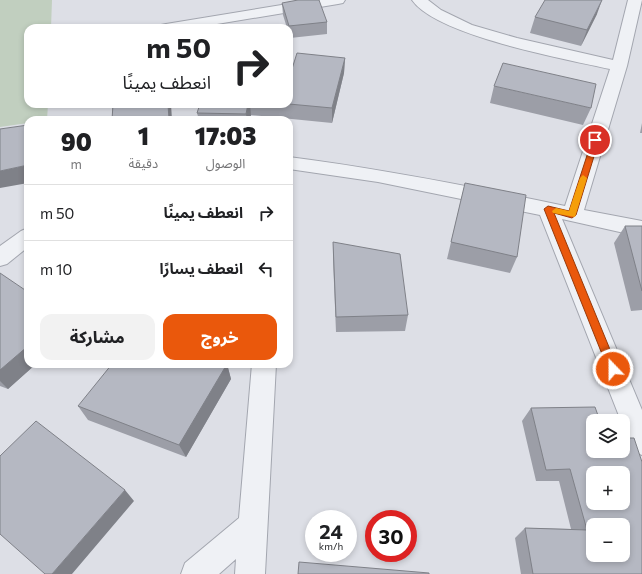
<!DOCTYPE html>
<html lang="ar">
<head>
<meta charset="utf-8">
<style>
	body { margin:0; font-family:Commissioner,"Noto Sans Arabic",sans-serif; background:#f2f2f2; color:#202124; direction:rtl; height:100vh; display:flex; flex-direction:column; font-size:15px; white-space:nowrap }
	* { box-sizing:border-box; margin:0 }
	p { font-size:13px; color:#757577 }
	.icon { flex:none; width:22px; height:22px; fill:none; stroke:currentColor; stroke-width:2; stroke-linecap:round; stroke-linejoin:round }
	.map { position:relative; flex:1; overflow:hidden; direction:ltr }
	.side { position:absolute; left:24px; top:116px; width:269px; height:252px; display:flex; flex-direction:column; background:#fff; border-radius:12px; box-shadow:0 2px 6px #0003; direction:rtl }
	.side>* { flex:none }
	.hud { position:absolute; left:24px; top:24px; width:269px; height:84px; border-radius:12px; box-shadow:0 2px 6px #0003; direction:rtl; background:#fff; color:#202124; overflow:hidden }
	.buttons { position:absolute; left:586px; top:414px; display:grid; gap:8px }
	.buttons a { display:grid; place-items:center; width:44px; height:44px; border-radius:8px; background:#fff; box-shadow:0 2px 6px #0003; font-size:20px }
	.speed { position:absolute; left:305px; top:510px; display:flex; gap:8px; font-size:20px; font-weight:700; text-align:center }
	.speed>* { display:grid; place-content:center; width:52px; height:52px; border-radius:50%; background:#fff; box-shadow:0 2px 6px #0003; line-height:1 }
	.speed small { font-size:10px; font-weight:400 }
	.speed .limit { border:6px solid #d22; background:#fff; color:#111 }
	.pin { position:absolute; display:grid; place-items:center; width:34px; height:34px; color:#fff; margin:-17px; border:2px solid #fff; border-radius:50%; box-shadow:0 1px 4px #0007 }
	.me { position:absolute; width:44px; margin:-22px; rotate:338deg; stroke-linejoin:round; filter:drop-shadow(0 0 3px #0008) }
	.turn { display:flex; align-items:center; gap:14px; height:84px; padding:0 16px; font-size:18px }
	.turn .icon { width:52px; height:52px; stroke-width:2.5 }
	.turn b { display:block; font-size:28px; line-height:34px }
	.eta { display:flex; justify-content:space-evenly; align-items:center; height:68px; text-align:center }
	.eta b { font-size:24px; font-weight:800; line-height:28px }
	.action { display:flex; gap:8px; margin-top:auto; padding:8px 16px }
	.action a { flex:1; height:46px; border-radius:12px; background:#ea580c; color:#fff; font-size:16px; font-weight:800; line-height:46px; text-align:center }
	.action a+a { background:#f2f2f2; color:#202124 }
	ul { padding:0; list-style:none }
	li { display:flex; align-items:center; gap:12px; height:56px; padding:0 16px; border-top:1px solid #e0e0e0 }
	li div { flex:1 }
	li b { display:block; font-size:15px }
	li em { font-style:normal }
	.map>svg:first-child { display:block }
</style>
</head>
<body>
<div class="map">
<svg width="642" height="574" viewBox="0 0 642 574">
	<rect width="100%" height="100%" fill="#dddfe6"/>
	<!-- green -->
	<path fill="#c1cfbf" d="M0 0H52L51 28H28V104H48L47 120H28V123L0 127Z"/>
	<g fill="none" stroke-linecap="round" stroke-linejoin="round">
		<!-- minor casing -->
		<g stroke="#a3a6af" stroke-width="2">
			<path id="minor" d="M312 0H345L343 3 338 4 193 28H159L161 25 166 24Z
				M412 0H428L441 10 472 25 517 38 613 60 628 0H642L627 66 584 210 642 221V237L562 219 642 410V455L633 451C629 441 623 431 623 421H621L540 215 378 182 289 169V157C382 169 474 187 565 206L610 69C566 59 437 36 412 0Z
				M28 228V247L7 264 0 266V246L21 231Z
				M252 364H276L265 574H235L236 559 219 574H181L185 563 239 518Z"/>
		</g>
		<!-- minor -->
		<use href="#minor" fill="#eff1f5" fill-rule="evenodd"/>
	</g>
	<!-- wall -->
	<path fill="#9c9ea7" d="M282 3 327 22V34L290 38 289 36V28H287L283 15Z
		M597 14 581 46 530 33 535 17Z
		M345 58 344 73 332 123 251 115 250 120H199L197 113 200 104H289V72H291Z
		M494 86 591 108 583 125 490 103Z
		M642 123V133H640Z
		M465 183 517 257 510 273 447 259Z
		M625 226H642V310L631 311 614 243Z
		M333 242 408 315 405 331 336 332 333 259Z
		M0 273 28 364H36L8 389 0 386Z
		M227 364 231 379 186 457 88 420 78 406Z
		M531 408 642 574H521L515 538 525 528 571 529 559 481H536L522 421Z"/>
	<!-- shaded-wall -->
	<path fill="#7f8188" d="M602 0 597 14 581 46 587 30Z
		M345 58 344 73 332 123V108Z
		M168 104H171L172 120H169Z
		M248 104H250L251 115 250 120H247L246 114Z
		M28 165V183L0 188V171Z
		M28 346V364H36L8 389 0 381V370Z
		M227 364 231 379 186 457 179 445Z
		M125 490 134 501 72 574H52Z"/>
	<!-- building -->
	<path fill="#b5b8c2" stroke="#7f8188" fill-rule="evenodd" d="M298 0H319L327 22 289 26 282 3Z
		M545 0H602L587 30 535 17Z
		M157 26V28H130V27Z
		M297 53 345 58 332 108 289 104V72H291Z
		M503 63 596 84 591 108 494 86Z
		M113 104H168L169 120H112Z
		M200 104H248L246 114 197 113Z
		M66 118 67 120H55Z
		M28 125V165L0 171V129Z
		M465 183 526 195 517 257 451 242Z
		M625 226H642V291Z
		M333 242 400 254 408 315 336 317Z
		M0 273 28 292V346L0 370Z
		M112 364H227L179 445 78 406Z
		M595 407 600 421H593V451H623V438H634L642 462V574H533L525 528 587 530 570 469 546 470 531 408ZM593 473H623V503H593ZM593 525H623V555H593Z
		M36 421 125 490 52 574H45L0 534V456Z
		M299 562 429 573V574H298Z"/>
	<!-- route -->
	<path fill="#ea580c" stroke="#983908" d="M595 138 599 140 576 215 572 218 554 213 618 369 613 374 608 369 544 209 548 206 569 211 592 140Z"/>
	<!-- slow -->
	<path fill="#f59e0b" d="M583 175 587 178 575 217 553 213 552 211 556 208 569 211 580 178Z"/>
</svg>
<div class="buttons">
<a><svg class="icon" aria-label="layers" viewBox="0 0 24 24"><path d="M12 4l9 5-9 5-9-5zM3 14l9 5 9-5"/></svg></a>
<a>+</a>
<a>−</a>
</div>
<div class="speed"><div>24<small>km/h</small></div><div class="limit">30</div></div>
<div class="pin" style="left:595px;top:140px;background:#d93025"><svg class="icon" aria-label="arrive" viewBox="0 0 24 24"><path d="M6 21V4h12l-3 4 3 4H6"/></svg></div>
<svg class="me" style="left:613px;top:369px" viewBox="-20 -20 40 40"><circle r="17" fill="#ea580c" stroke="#fff" stroke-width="3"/><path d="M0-11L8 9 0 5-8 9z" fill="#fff"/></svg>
<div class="hud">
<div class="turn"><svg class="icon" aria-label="right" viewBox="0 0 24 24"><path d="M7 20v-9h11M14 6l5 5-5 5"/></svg><div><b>50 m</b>انعطف يمينًا</div></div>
</div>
<section class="side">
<div class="eta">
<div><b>17:03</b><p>الوصول</p></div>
<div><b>1</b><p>دقيقة</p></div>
<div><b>90</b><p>m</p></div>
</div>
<ul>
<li><svg class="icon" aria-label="right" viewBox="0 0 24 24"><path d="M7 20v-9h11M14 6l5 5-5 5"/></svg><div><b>انعطف يمينًا</b></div><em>50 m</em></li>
<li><svg class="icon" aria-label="left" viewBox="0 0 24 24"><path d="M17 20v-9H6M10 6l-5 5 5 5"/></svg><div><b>انعطف يسارًا</b></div><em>10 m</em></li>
</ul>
<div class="action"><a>خروج</a><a>مشاركة</a></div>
</section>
</div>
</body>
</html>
